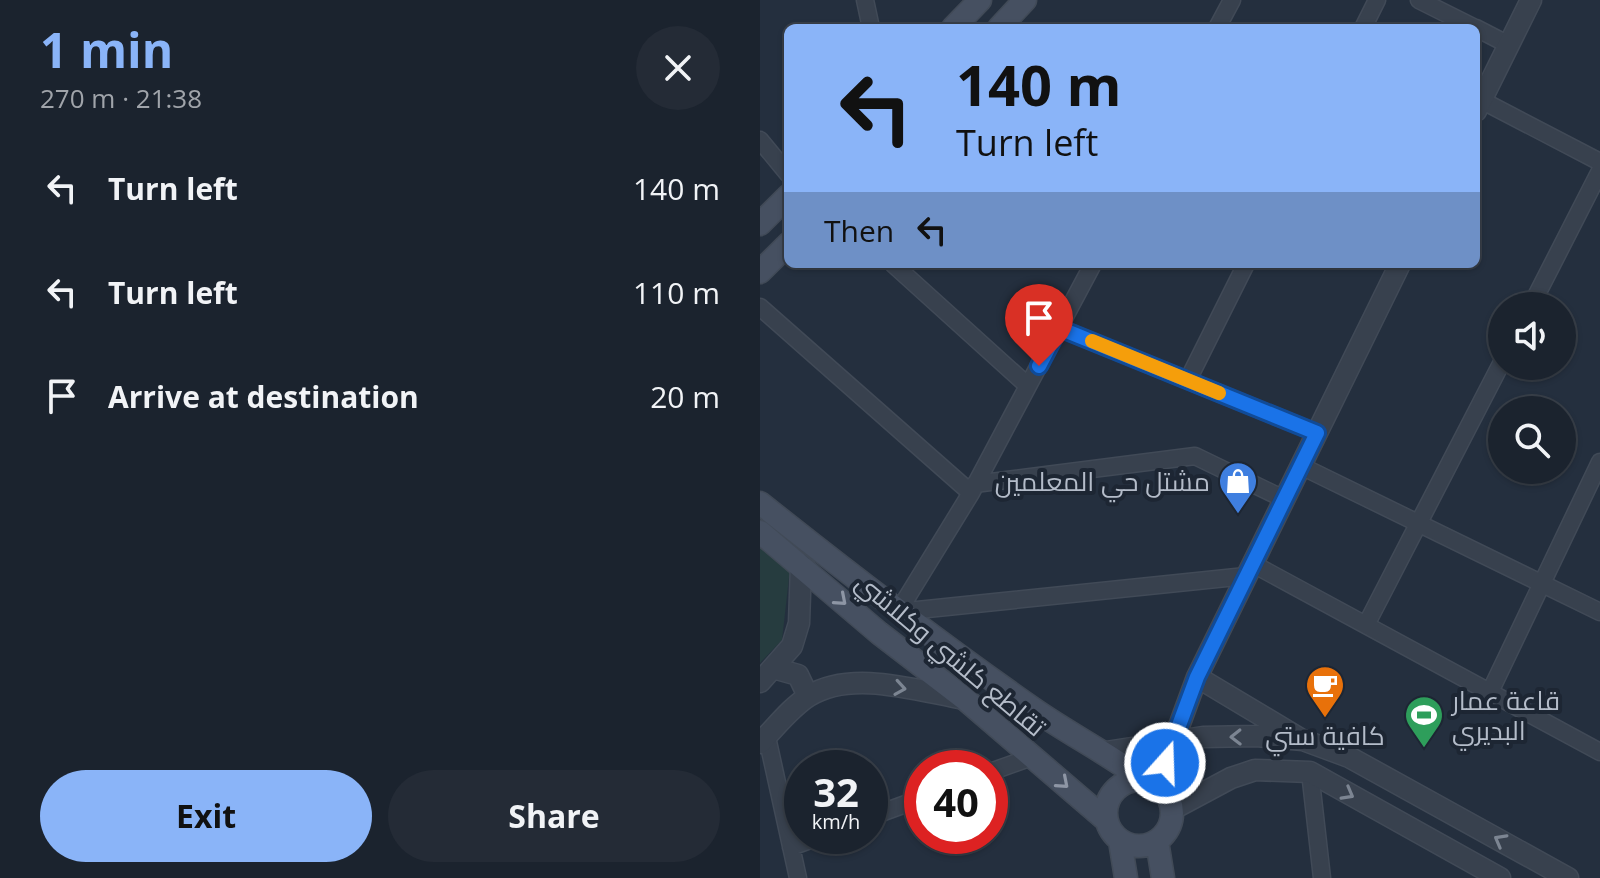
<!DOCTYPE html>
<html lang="en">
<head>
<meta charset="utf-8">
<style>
	body { margin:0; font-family:"Open Sans",Cairo,sans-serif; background:#242b36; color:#f1f3f6; height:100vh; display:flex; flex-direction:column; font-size:30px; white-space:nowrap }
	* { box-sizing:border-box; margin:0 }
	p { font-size:26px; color:#a0a4aa }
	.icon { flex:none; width:44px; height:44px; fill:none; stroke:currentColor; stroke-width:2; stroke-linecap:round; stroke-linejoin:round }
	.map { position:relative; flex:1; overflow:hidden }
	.details { display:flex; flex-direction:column; background:#1b232e; width:760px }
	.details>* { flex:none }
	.hud { position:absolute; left:24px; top:24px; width:696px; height:244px; border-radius:12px; box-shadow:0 2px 6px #0004,0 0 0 2px #39404a; background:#8ab4f8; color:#111; overflow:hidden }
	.tools { position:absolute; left:728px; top:292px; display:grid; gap:16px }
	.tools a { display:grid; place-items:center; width:88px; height:88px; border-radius:50%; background:#1b232e; box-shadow:0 2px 6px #0004,0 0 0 2px #39404a; font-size:40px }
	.speed { position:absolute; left:24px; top:750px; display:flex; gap:16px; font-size:40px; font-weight:700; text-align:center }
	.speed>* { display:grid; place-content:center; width:104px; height:104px; border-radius:50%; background:#1b232e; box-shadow:0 2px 6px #0004,0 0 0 2px #39404a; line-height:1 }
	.speed small { font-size:20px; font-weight:400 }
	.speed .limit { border:12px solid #d22; background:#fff; color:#111 }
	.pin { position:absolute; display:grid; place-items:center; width:68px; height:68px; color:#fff; margin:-82px -34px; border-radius:50% 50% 50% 0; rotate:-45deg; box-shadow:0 0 8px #0007 }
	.pin .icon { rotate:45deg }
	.me { position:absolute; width:88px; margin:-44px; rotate:20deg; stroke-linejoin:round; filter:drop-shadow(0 0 6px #0008) }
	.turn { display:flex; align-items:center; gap:28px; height:168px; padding:0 40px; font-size:36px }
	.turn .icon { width:104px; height:104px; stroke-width:2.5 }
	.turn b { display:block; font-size:56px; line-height:68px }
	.then { display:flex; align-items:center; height:76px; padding:0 40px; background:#0003; gap:16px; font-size:30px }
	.round { display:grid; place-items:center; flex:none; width:84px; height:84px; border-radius:42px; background:#242b36 }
	.head { display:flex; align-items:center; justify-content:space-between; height:136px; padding:0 40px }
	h1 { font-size:48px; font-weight:700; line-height:60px; color:#8ab4f8 }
	.action { display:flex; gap:16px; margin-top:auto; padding:16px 40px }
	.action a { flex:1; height:92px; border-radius:48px; background:#8ab4f8; color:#111; font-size:32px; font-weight:700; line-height:92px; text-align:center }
	.action a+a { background:#242b36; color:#f1f3f6 }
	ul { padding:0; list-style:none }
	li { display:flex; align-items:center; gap:24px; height:104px; padding:0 40px }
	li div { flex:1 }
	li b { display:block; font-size:30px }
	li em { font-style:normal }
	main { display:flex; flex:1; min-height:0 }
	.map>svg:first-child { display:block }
</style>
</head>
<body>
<main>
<section class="details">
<div class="head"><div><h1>1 min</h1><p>270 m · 21:38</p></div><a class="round"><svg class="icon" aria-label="close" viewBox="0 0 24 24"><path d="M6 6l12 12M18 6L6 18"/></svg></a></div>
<ul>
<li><svg class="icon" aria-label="left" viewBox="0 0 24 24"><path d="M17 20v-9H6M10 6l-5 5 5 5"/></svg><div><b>Turn left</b></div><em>140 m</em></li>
<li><svg class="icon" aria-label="left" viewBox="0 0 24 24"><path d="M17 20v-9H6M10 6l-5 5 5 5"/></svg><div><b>Turn left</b></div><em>110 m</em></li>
<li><svg class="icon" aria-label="arrive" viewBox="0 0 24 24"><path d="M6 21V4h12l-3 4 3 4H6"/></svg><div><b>Arrive at destination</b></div><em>20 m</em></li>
</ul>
<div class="action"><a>Exit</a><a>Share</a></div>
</section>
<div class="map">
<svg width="840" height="878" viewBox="0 0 840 878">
	<rect width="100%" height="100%" fill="#242f3e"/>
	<!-- green -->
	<path fill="#263c3f" d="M0 545 30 569 22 640 0 663Z"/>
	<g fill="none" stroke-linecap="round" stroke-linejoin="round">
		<!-- minor casing -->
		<g stroke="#414a57" stroke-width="19">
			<path id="minor" d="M105 0 111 28
				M659 0 715 28
				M457 28 472 0
				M603 28 617 0
				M716 28 749 45
				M721 100 840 162
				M0 140 28 174
				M133 264 268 386
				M771 306 840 171
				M0 307 211 493
				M299 328 557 433
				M428 380 486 264
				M541 466 840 612
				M215 484 435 456 524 499
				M493 564 840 752
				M138 612 211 493 333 264
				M138 612 486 576
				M606 625 742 362
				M730 692 840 462
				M7 737 38 878
				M230 772 272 757
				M550 772 562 878
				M110 817 162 798
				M31 847 61 836"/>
		</g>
		<!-- tertiary casing -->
		<g stroke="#414a57" stroke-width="23">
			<path id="tertiary" d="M716 111 771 0
				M13 668 38 675 48 696
				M437 677 539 738
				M0 682 32 646 39 623 41 565
				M0 743C15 728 31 707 49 696 92 669 158 691 205 699
				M346 752 443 737 496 736 543 740 589 757 808 878
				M397 786 437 677 640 264
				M413 809 471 778 495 770 550 772 740 878"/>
		</g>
		<!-- secondary casing -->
		<g stroke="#414a57" stroke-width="25">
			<path id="secondary" d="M193 28 220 0
				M239 28 265 0
				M0 224 28 196
				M0 272 28 244
				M0 503C89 574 179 643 272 708 309 734 349 754 385 781
				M0 532 119 633 205 699 346 820
				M346 813a33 33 0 1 1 66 0a33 33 0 1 1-66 0Z
				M360 841 366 878
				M397 841 403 878"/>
		</g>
		<!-- minor -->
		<use href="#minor" stroke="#38414e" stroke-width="16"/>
		<!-- tertiary -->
		<use href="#tertiary" stroke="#38414e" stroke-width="20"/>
		<!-- secondary -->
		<use href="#secondary" stroke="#465061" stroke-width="22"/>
	</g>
	<!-- one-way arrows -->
	<defs><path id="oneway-chevron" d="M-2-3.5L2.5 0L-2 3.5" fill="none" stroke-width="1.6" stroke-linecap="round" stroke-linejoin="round" transform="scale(2)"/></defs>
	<g stroke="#8e96a5">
		<use href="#oneway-chevron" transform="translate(81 600) rotate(41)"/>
		<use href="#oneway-chevron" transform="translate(303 783) rotate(41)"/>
	</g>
	<g stroke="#7c8592">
		<use href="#oneway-chevron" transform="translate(140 688) rotate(9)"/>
		<use href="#oneway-chevron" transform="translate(476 737) rotate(179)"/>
		<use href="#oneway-chevron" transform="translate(588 794) rotate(29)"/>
		<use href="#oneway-chevron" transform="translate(740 840) rotate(-151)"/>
	</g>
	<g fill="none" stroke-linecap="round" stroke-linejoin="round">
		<!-- route casing -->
		<g stroke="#114b97" stroke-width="20">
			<path id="route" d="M279 366 299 328 557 433 437 677 405 763"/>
		</g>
		<!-- route -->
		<use href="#route" stroke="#1a73e8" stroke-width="14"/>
		<!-- slow -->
		<path stroke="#f59e0b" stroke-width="14" d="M332 341 459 393"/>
	</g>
	<!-- icons -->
	<defs>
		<g id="shop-pin" transform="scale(2)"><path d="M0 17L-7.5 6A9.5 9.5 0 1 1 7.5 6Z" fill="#3f7fe0" stroke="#1d2633"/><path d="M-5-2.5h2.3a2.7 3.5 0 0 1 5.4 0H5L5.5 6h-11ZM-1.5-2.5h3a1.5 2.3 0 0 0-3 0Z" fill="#fff"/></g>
		<g id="cafe-pin" transform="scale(2)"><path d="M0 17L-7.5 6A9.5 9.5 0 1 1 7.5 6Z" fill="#e8710a" stroke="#1d2633"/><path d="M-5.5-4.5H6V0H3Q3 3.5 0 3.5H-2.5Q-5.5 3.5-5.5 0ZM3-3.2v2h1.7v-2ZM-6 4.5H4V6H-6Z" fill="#fff"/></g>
		<g id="stadium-pin" transform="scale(2)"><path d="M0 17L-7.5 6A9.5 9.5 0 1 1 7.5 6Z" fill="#2e9e5b" stroke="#1d2633"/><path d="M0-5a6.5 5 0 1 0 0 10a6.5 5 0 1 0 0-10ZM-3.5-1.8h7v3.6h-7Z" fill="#fff"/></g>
	</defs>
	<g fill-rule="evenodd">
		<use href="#shop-pin" x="478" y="481"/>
		<use href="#cafe-pin" x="565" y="685"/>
		<use href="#stadium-pin" x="664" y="715"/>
	</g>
	<g text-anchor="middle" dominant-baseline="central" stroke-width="8" stroke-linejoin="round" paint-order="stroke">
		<!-- poi labels -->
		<g font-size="26" fill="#b4bcc9" stroke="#1d2633" text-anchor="end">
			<text x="450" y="481">مشتل حي المعلمين</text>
			<text x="692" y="700" text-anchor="start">قاعة عمار<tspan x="692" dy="30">البديري</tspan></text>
			<text x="565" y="735" text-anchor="middle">كافية ستي</text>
		</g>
		<!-- street labels -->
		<g font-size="26" fill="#b4bcc9" stroke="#1d2633">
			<text transform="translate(191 654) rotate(40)">تقاطع كلشي وكلاشي</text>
		</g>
	</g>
</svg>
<div class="tools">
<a><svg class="icon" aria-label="sound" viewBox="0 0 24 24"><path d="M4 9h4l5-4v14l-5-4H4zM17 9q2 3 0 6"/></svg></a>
<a><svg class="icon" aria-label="search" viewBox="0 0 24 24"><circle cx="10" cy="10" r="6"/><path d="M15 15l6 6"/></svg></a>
</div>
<div class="speed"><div>32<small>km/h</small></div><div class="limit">40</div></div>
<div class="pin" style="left:279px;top:366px;background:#d93025"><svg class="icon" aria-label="arrive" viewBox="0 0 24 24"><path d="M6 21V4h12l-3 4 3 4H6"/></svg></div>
<svg class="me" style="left:405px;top:763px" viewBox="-20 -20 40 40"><circle r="17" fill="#1a73e8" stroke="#fff" stroke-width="3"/><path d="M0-11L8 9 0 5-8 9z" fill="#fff"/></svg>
<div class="hud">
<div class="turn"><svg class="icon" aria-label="left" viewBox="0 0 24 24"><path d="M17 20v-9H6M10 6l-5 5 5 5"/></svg><div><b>140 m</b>Turn left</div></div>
<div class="then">Then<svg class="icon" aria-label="left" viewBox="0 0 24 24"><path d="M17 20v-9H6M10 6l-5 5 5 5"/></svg></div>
</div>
</div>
</main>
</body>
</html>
